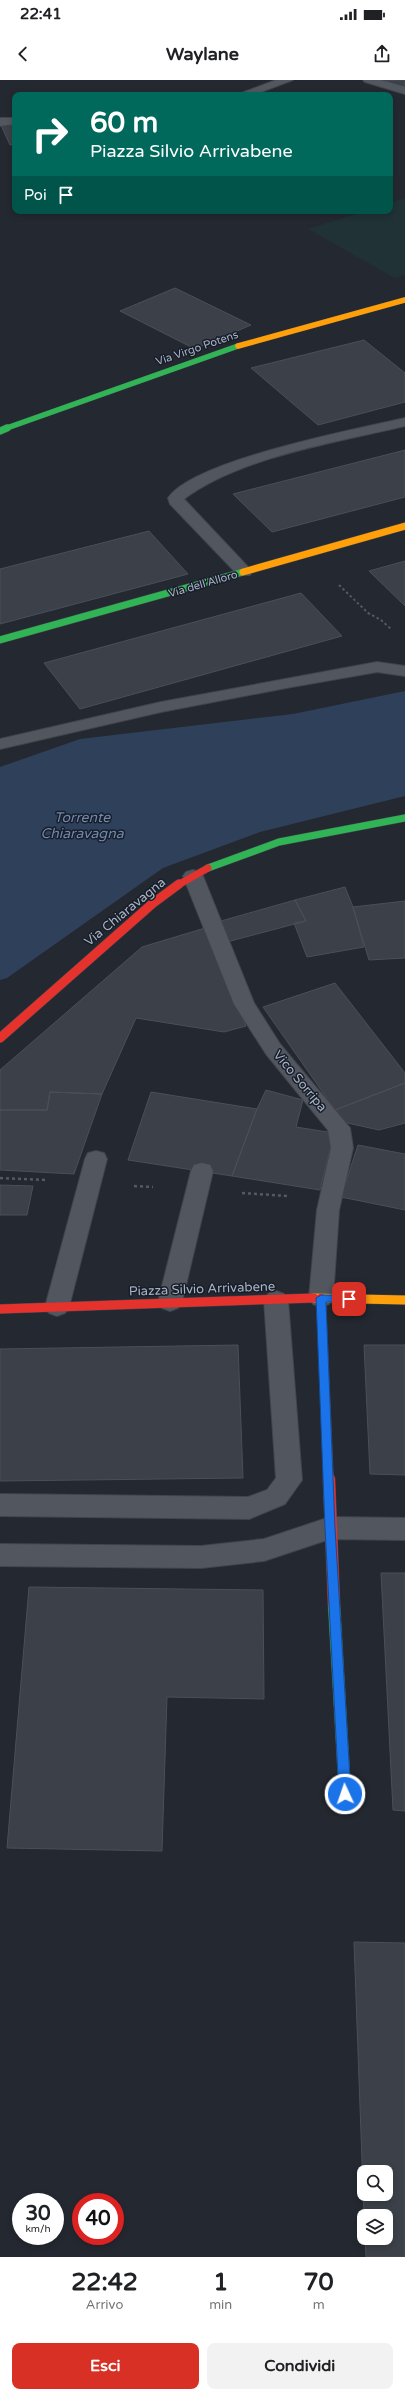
<!DOCTYPE html>
<html lang="it">
<head>
<meta charset="utf-8">
<style>
	body { margin:0; font-family:"Varela Round",sans-serif; background:#f2f2f2; color:#202124; height:100vh; display:flex; flex-direction:column; font-size:15px; white-space:nowrap }
	* { box-sizing:border-box; margin:0 }
	p { font-size:13px; color:#757577 }
	.icon { flex:none; width:22px; height:22px; fill:none; stroke:currentColor; stroke-width:2; stroke-linecap:round; stroke-linejoin:round }
	.map { position:relative; height:2177px; overflow:hidden }
	.drawer { display:flex; flex-direction:column; background:#fff; flex:1 }
	.drawer>* { flex:none }
	.guide { position:absolute; left:12px; top:12px; width:381px; height:122px; border-radius:8px; box-shadow:0 2px 6px #0003; background:#00695c; color:#fff; overflow:hidden }
	.tools { position:absolute; left:357px; top:2085px; display:grid; gap:8px }
	.tools a { display:grid; place-items:center; width:36px; height:36px; border-radius:8px; background:#fff; box-shadow:0 2px 6px #0003; font-size:20px }
	.speed { position:absolute; left:12px; top:2113px; display:flex; gap:8px; font-size:20px; font-weight:700; text-align:center }
	.speed>* { display:grid; place-content:center; width:52px; height:52px; border-radius:50%; background:#fff; box-shadow:0 2px 6px #0003; line-height:1 }
	.speed small { font-size:10px; font-weight:400 }
	.speed .limit { border:6px solid #d22; background:#fff; color:#111 }
	.pin { position:absolute; display:grid; place-items:center; width:34px; height:34px; color:#fff; margin:-17px; border-radius:8px; box-shadow:0 2px 6px #0006 }
	.me { position:absolute; width:44px; margin:-22px; rotate:357deg; stroke-linejoin:round; filter:drop-shadow(0 0 3px #0008) }
	.turn { display:flex; align-items:center; gap:14px; height:84px; padding:0 12px; font-size:18px }
	.turn .icon { width:52px; height:52px; stroke-width:2.5 }
	.turn b { display:block; font-size:28px; line-height:34px }
	.then { display:flex; align-items:center; height:38px; padding:0 12px; background:#0003; gap:8px; font-size:15px }
	.eta { display:flex; justify-content:space-evenly; align-items:center; height:68px; text-align:center }
	.eta b { font-size:24px; font-weight:700; line-height:28px }
	.action { display:flex; gap:8px; margin-top:auto; padding:8px 12px }
	.action a { flex:1; height:46px; border-radius:8px; background:#d93025; color:#fff; font-size:16px; font-weight:700; line-height:46px; text-align:center }
	.action a+a { background:#f2f2f2; color:#202124 }
	.status { display:flex; justify-content:space-between; align-items:center; height:28px; padding:0 20px; background:#fff; direction:ltr }
	.status svg { height:11px; fill:currentColor }
	header { display:flex; justify-content:space-between; align-items:center; height:52px; padding:0 12px; background:#fff; font-size:18px; font-weight:700 }
	.map>svg:first-child { display:block }
</style>
</head>
<body>
<div class="status"><b>22:41</b><svg viewBox="0 0 49 12"><path d="M0 12V9h3v3zM5 12V6h3v6zM10 12V3h3v9zM15 12V0h3v12zM26 1h20v11H26zM47 4h2v5h-2z"/></svg></div>
<header><svg class="icon" aria-label="back" viewBox="0 0 24 24"><path d="M15 5l-7 7 7 7"/></svg>Waylane<svg class="icon" aria-label="share" viewBox="0 0 24 24"><path d="M12 15V3M7 8l5-5 5 5M5 13v7h14v-7"/></svg></header>
<div class="map">
<svg width="405" height="2177" viewBox="0 0 405 2177">
	<rect width="100%" height="100%" fill="#242830"/>
	<!-- green -->
	<path fill="#203236" d="M405 118V195L395 198 308 149 365 131H390V123Z"/>
	<!-- water -->
	<path fill="#2f405a" d="M405 611V716L260 752 163 788 7 898 0 900V687L80 659 293 634Z"/>
	<!-- building -->
	<path fill="#3c4048" stroke="#4a5058" fill-rule="evenodd" d="M384 0H405V8Z
		M15 42V64L10 65 0 43Z
		M175 208 251 245 195 269 120 231Z
		M364 260 405 293V322L318 345 251 288Z
		M405 370V417L272 452 233 414Z
		M149 451 188 494 0 544V489Z
		M405 481V526L369 491Z
		M301 513 342 556 80 629 44 583Z
		M345 807 353 827 364 867 307 877 294 843 306 841 295 820Z
		M295 820 306 841 223 863 214 843Z
		M405 821V878L369 880 353 827Z
		M205 848 246 946 224 952 136 938 102 1014 50 1012 47 1030H0V990L142 867Z
		M335 903 405 993V1003L335 1030 263 927Z
		M405 1003V1043L379 1050 343 1042 335 1030Z
		M266 1010 303 1020 296 1047 334 1053 320 1110 232 1096 257 1029Z
		M50 1012 102 1014 74 1094 0 1090V1030H47Z
		M151 1012 257 1029 232 1096 128 1080Z
		M358 1065 405 1074V1130L341 1117Z
		M0 1105 33 1106 27 1135H0Z
		M238 1265 243 1398 0 1401V1269Z
		M364 1265H405V1395L370 1394Z
		M381 1493H405V1731L393 1730Z
		M29 1507 263 1510 264 1619 167 1617 162 1771 7 1768Z
		M354 1862 405 1863V2177H366L365 2158H386V2136H364ZM364 2092H386V2114H364Z"/>
	<g fill="none" stroke-linecap="round" stroke-linejoin="round">
		<!-- lane casing -->
		<g stroke="#41444b" stroke-width="2">
			<path id="lane" d="M405 338V346C337 362 240 377 184 419L250 489 252 492 250 495H238L170 424 168 418C194 380 357 349 405 338Z
				M193 790 200 792 203 796 254 923 280 964 350 1048 353 1068 339 1130 333 1218 329 1224 321 1227 313 1224 309 1218 317 1130 331 1068 328 1050 266 974 234 924 183 796 186 792Z
				M96 1071 104 1073 107 1079 69 1227 65 1233 57 1236 49 1233 45 1227 85 1079 88 1073Z
				M202 1083 210 1085 213 1091 182 1222 178 1228 170 1231 162 1228 158 1222 191 1091 194 1085Z
				M276 1211 284 1214 288 1220 302 1400 285 1424 249 1439 0 1436V1414L248 1417 267 1410 276 1398 264 1220 268 1214Z"/>
		</g>
		<!-- street casing -->
		<g stroke="#41444b" stroke-width="2">
			<path id="street" d="M276 0H293L253 15H236Z
				M363 0H381L405 7V14L365 2Z
				M0 38H15V44L0 46Z
				M377 582 405 586V596L377 592 286 608 161 632 0 669V659L161 622Z
				M330 1437 405 1438V1460L330 1459 264 1481 201 1488 0 1486V1464L201 1466 264 1459Z"/>
		</g>
		<!-- fast-far2 casing -->
		<g stroke="#41444b" stroke-width="6">
			<path id="fast-far2" d="M4 349 238 266"/>
		</g>
		<!-- fast-far1 casing -->
		<g stroke="#41444b" stroke-width="8">
			<path id="fast-far1" d="M0 351 7 348
				M0 560 243 492
				M208 788 279 762 405 738"/>
		</g>
		<!-- fast casing -->
		<g stroke="#41444b" stroke-width="13">
			<path id="fast" d="M334 1524 345 1714"/>
		</g>
		<!-- slow-far2 casing -->
		<g stroke="#41444b" stroke-width="6">
			<path id="slow-far2" d="M238 266 405 220"/>
		</g>
		<!-- slow-far1 casing -->
		<g stroke="#41444b" stroke-width="8">
			<path id="slow-far1" d="M243 492 405 446"/>
		</g>
		<!-- slow casing -->
		<g stroke="#41444b" stroke-width="10">
			<path id="slow" d="M314 1218 405 1220"/>
		</g>
		<!-- jam-far2 casing -->
		<g stroke="#41444b" stroke-width="8">
			<path id="jam-far2" d="M178 805 208 788"/>
		</g>
		<!-- jam-far1 casing -->
		<g stroke="#41444b" stroke-width="10">
			<path id="jam-far1" d="M0 958 152 824 179 804
				M321 1218 329 1400
				M0 1229 314 1218"/>
		</g>
		<!-- jam casing -->
		<g stroke="#41444b" stroke-width="13">
			<path id="jam" d="M329 1399 334 1524"/>
		</g>
		<!-- path-far1 -->
		<path stroke="#545a61" stroke-width="2" stroke-dasharray="2.5 2.5" stroke-linecap="butt" d="M339 505 368 533 381 540 392 550"/>
		<!-- path -->
		<path stroke="#545a61" stroke-width="2.5" stroke-dasharray="3 3" stroke-linecap="butt" d="M0 1098 45 1100
			M134 1106 153 1107
			M242 1113 287 1116"/>
		<!-- lane -->
		<use href="#lane" fill="#52575f" fill-rule="evenodd"/>
		<!-- street -->
		<use href="#street" fill="#52575f" fill-rule="evenodd"/>
		<!-- fast-far2 -->
		<use href="#fast-far2" stroke="#30b455" stroke-width="5.5"/>
		<!-- fast-far1 -->
		<use href="#fast-far1" stroke="#30b455" stroke-width="7"/>
		<!-- fast -->
		<use href="#fast" stroke="#30b455" stroke-width="12"/>
		<!-- slow-far2 -->
		<use href="#slow-far2" stroke="#ff9f0a" stroke-width="5.5"/>
		<!-- slow-far1 -->
		<use href="#slow-far1" stroke="#ff9f0a" stroke-width="7"/>
		<!-- slow -->
		<use href="#slow" stroke="#ff9f0a" stroke-width="9"/>
		<!-- jam-far2 -->
		<use href="#jam-far2" stroke="#e5322d" stroke-width="7"/>
		<!-- jam-far1 -->
		<use href="#jam-far1" stroke="#e5322d" stroke-width="9"/>
		<!-- jam -->
		<use href="#jam" stroke="#e5322d" stroke-width="12"/>
	</g>
	<!-- route -->
	<path fill="#1a73e8" stroke="#114b97" d="M321 1215H349L354 1219 349 1223 326 1222 335 1448 351 1714 345 1720 339 1714 325 1448 316 1218Z"/>
	<g text-anchor="middle" dominant-baseline="central" stroke-width="3" stroke-linejoin="round" paint-order="stroke">
		<!-- far-street labels -->
		<g font-size="11" fill="#aab3c4" stroke="#171e2a">
			<text transform="translate(197 268) rotate(-19)">Via Virgo Potens</text>
			<text transform="translate(203 504) rotate(-16)">Via dell'Alloro</text>
		</g>
		<!-- street labels -->
		<g font-size="13" fill="#aab3c4" stroke="#171e2a">
			<text transform="translate(125 832) rotate(-39)">Via Chiaravagna</text>
			<text transform="translate(300 1001) rotate(50)">Vico Sorripa</text>
			<text transform="translate(202 1209) rotate(-2)">Piazza Silvio Arrivabene</text>
		</g>
		<!-- water labels -->
		<g font-size="14" font-style="italic" fill="#7189ae" stroke="#171e2a">
			<text x="82" y="737">Torrente<tspan x="82" dy="16">Chiaravagna</tspan></text>
		</g>
	</g>
</svg>
<div class="tools">
<a><svg class="icon" aria-label="search" viewBox="0 0 24 24"><circle cx="10" cy="10" r="6"/><path d="M15 15l6 6"/></svg></a>
<a><svg class="icon" aria-label="layers" viewBox="0 0 24 24"><path d="M12 4l9 5-9 5-9-5zM3 14l9 5 9-5"/></svg></a>
</div>
<div class="speed"><div>30<small>km/h</small></div><div class="limit">40</div></div>
<div class="pin" style="left:349px;top:1219px;background:#d93025"><svg class="icon" aria-label="arrive" viewBox="0 0 24 24"><path d="M6 21V4h12l-3 4 3 4H6"/></svg></div>
<svg class="me" style="left:345px;top:1714px" viewBox="-20 -20 40 40"><circle r="17" fill="#1a73e8" stroke="#fff" stroke-width="3"/><path d="M0-11L8 9 0 5-8 9z" fill="#fff"/></svg>
<div class="guide">
<div class="turn"><svg class="icon" aria-label="right" viewBox="0 0 24 24"><path d="M7 20v-9h11M14 6l5 5-5 5"/></svg><div><b>60 m</b>Piazza Silvio Arrivabene</div></div>
<div class="then">Poi<svg class="icon" aria-label="arrive" viewBox="0 0 24 24"><path d="M6 21V4h12l-3 4 3 4H6"/></svg></div>
</div>
</div>
<section class="drawer">
<div class="eta">
<div><b>22:42</b><p>Arrivo</p></div>
<div><b>1</b><p>min</p></div>
<div><b>70</b><p>m</p></div>
</div>
<div class="action"><a>Esci</a><a>Condividi</a></div>
</section>
</body>
</html>
